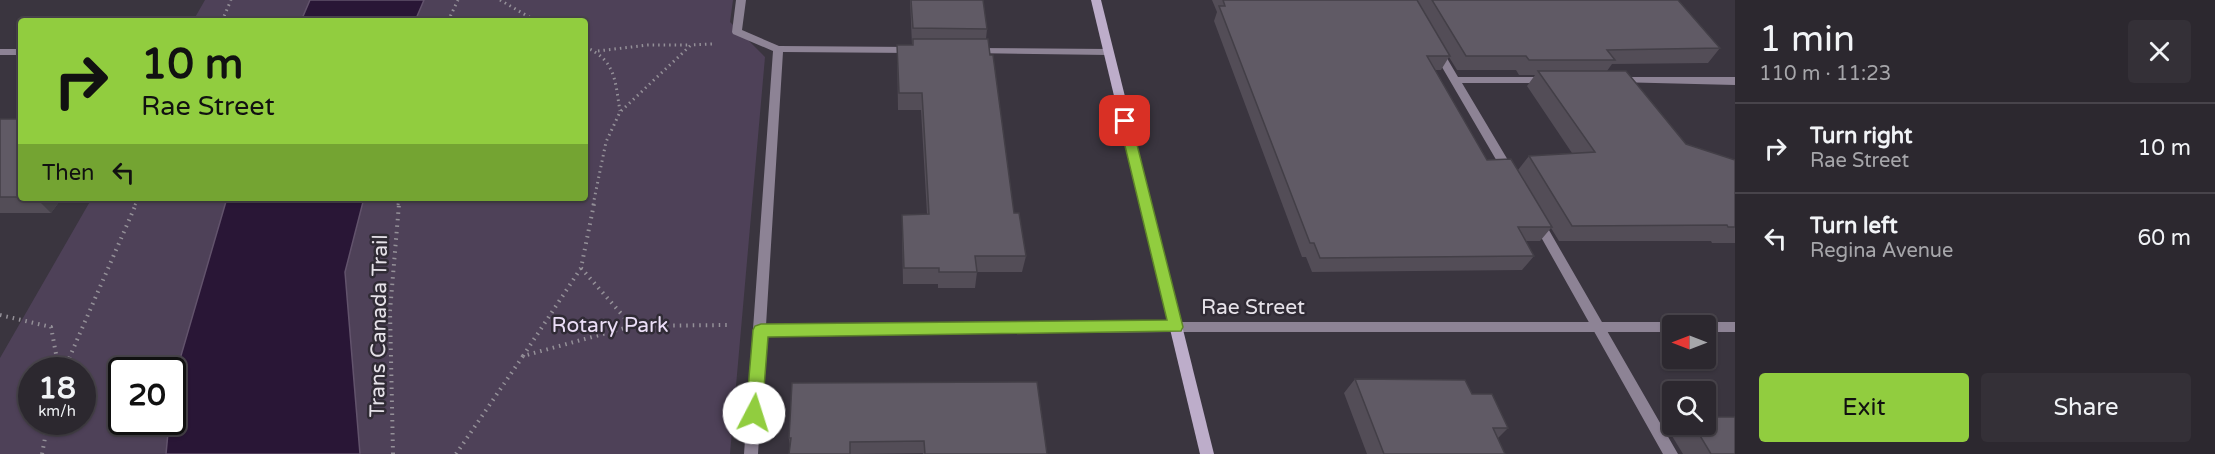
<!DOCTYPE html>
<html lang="en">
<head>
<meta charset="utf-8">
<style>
	body { margin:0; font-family:"Varela Round",sans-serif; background:#343037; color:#f1f3f6; height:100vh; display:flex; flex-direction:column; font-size:22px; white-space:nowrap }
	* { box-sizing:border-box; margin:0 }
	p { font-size:20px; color:#a6a6aa }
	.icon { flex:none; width:33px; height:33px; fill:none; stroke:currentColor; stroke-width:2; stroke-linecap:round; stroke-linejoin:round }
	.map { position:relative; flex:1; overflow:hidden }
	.details { display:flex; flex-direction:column; background:#2c282f; width:480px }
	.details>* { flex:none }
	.hud { position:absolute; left:18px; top:18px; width:570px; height:183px; border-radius:6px; box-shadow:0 2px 4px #0004,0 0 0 2px #48444b; background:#91cd3f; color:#111; overflow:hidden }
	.needle { width:39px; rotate:270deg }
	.buttons { position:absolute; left:1662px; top:315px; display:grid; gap:12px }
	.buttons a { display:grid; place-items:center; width:54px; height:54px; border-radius:6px; background:#2c282f; box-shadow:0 2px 4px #0004,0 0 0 2px #48444b; font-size:30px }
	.speed { position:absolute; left:18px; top:357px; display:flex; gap:12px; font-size:30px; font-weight:700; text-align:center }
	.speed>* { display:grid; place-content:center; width:78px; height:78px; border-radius:50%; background:#2c282f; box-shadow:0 2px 4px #0004,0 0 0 2px #48444b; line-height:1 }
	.speed small { font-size:15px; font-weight:400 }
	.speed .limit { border:3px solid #111; border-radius:9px; background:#fff; color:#111 }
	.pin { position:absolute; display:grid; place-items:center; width:51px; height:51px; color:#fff; margin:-26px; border-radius:12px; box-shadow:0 3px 9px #0006 }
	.me { position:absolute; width:66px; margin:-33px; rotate:5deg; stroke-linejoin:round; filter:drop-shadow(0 0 4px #0008) }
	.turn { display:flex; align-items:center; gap:21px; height:126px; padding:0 24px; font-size:27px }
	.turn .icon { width:78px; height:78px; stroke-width:2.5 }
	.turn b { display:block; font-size:42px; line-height:51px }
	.then { display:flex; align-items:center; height:57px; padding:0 24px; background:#0003; gap:12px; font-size:22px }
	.round { display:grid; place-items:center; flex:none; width:63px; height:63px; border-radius:6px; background:#343037 }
	.overview { display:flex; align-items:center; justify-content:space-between; height:102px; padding:0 24px }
	h1 { font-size:36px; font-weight:600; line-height:45px }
	.action { display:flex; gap:12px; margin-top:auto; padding:12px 24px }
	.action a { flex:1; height:69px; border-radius:6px; background:#91cd3f; color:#111; font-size:24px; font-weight:600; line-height:69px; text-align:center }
	.action a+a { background:#343037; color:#f1f3f6 }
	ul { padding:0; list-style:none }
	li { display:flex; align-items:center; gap:18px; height:90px; padding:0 24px; border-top:2px solid #48444b }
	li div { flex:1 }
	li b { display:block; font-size:22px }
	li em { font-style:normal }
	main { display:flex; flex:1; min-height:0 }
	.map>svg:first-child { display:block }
</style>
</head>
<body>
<main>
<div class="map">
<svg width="1735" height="454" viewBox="0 0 1735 454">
	<rect width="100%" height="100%" fill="#3a353f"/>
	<!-- green -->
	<path fill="#4e4158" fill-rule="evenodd" d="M205 0H310L301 21H193Z
		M424 0H733L730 22 765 57 730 454H360L345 272 364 198H585V21H415Z
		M92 198H227L173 383 172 370H122V422H169L166 454H0V358ZM32 370H82V422H32Z"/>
	<!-- water -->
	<path fill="#291636" stroke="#62536c" stroke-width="1.5" d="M310 0H424L415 21H301Z
		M227 198H364L345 272 360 454H166L169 422H172L173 383Z"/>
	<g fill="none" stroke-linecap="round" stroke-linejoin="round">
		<!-- path-far1 -->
		<path stroke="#949098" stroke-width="3" stroke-dasharray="1.5 4" stroke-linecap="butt" d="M500 0 536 21
			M222 21 231 0
			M448 21 458 0
			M585 47C616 60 615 81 620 111
			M598 51 648 45H691
			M135 205 138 198
			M398 205 399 198
			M593 205 606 142 620 112 691 45 713 44"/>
		<!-- path -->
		<path stroke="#949098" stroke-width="4" stroke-dasharray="1.5 5" stroke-linecap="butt" d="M581 268 632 326
			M0 315 51 327 59 370
			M523 356 581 268 594 204
			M64 370 136 204
			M42 454 48 422
			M393 454 390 311 399 204
			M456 454 523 356 632 326 729 325"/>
		<!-- lane -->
		<path fill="#8d8395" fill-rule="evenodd" d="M736 0H746L742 30 779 46 913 47 918 50 913 53 783 52 758 454H744L773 51 733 34 732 32Z
			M1437 47 1441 48 1458 77H1548L1553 80 1548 83H1462L1515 172 1513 175H1505L1432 50Z
			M975 48 1108 49 1113 52 1108 55 971 53 970 51Z
			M1619 77H1735V85L1615 82 1614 80Z
			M1538 216 1542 218 1678 454H1663L1532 221Z"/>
		<!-- street -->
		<path fill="#8d8395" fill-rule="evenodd" d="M0 49H21V55H0Z
			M1176 322H1672L1678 326H1672V332H1176L761 335 756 334 754 330 756 326 761 325Z
			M1706 322H1735V332H1706V326H1700Z"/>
		<!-- secondary -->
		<path fill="#bdadca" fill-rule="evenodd" d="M1091 0H1101L1214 454H1200Z"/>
	</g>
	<!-- wall -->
	<path fill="#534d57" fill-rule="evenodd" d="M910 0H983L987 29 986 39 1014 213 1026 256 1022 272H977L975 288H938V284H903L902 231V215L927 214 921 110H898L897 45H912Z
		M1212 0H1678L1720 48 1708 63 1612 64 1607 71 1686 144 1735 160V243H1712L1711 241H1559L1551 228 1540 241H1526L1534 256 1522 270 1312 272 1306 257H1302L1214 21 1217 12ZM1449 57 1457 70H1516L1519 75H1535L1527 86 1572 153 1529 156 1518 170 1487 160 1435 70H1441Z
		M0 119H21V198H62L51 213H0Z
		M1355 379 1472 394 1508 428 1498 438 1505 454H1367L1344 393Z
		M792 383 1047 454H923V453L851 454 790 447 789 438Z
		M1678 424H1706L1735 454H1683L1669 431Z"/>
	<!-- shaded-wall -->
	<path fill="#433f47" d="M36 198H62L51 213Z"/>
	<!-- building -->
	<path fill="#605a65" stroke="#433f47" stroke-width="1.5" d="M911 0H983L987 29 913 28Z
		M1223 0H1417L1450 56H1427L1487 160 1511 159 1552 227H1518L1534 256 1320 258 1314 243H1310L1219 6H1225Z
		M1432 0H1678L1720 48 1607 50 1615 60H1529L1526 56H1466Z
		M913 39H988L990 55H993L1014 213H1019L1026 256H975L977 272H939V268H904L902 215 929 214 922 93H899L897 45H913Z
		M1538 71H1626L1686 144 1735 160V227H1728L1727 225 1572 226 1529 156 1595 152Z
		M0 119H21V197H0Z
		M1355 379 1465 380 1472 394H1492L1508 428H1493L1505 454H1384Z
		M1037 382 1047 454H925L924 441 850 442V454H789L791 438H789L792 383Z
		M1706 417H1735V454H1711L1693 424H1706Z"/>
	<!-- route -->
	<path fill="#91cd3f" stroke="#5e8529" stroke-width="1.5" d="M1125 116 1131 121 1183 327 1181 331 768 337 762 413 760 418 754 420 749 418 746 413 753 330 755 326 761 324 1167 320 1119 121Z"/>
	<g text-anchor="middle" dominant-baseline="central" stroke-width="5" stroke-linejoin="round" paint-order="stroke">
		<!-- street labels -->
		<g font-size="21" fill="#e6e2e9" stroke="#302b35">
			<text x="1253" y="307">Rae Street</text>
			<text transform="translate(379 326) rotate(-89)">Trans Canada Trail</text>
		</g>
		<!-- park labels -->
		<g font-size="21" fill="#ebdef7" stroke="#302b35">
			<text x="610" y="325">Rotary Park</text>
		</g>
	</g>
</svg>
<div class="buttons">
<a><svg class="needle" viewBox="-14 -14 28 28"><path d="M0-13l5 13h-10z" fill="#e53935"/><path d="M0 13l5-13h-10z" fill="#a6a6aa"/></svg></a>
<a><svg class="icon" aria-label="search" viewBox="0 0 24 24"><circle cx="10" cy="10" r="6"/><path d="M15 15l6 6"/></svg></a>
</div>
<div class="speed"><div>18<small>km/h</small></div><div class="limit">20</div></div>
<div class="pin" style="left:1125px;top:121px;background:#d93025"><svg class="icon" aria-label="arrive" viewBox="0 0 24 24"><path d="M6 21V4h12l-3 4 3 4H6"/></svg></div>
<svg class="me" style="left:754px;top:413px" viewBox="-20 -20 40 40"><circle r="19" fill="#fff"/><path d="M0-13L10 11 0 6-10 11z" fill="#91cd3f"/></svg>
<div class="hud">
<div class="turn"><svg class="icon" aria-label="right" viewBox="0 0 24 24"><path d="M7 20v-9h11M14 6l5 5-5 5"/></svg><div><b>10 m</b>Rae Street</div></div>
<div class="then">Then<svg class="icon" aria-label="left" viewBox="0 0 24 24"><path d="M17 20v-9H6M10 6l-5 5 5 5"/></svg></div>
</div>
</div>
<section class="details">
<div class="overview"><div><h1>1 min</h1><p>110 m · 11:23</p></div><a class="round"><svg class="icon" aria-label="close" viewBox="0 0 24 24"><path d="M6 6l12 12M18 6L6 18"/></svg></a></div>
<ul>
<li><svg class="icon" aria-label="right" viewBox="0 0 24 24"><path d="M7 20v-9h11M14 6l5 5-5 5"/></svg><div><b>Turn right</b><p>Rae Street</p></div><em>10 m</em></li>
<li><svg class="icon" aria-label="left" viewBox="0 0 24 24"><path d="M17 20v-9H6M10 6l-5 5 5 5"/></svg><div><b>Turn left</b><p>Regina Avenue</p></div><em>60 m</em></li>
</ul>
<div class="action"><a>Exit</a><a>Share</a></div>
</section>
</main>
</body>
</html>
